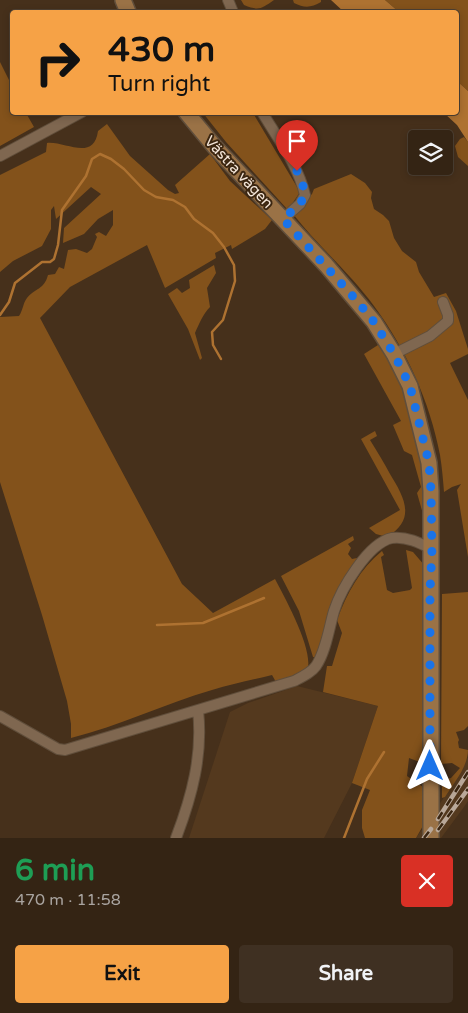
<!DOCTYPE html>
<html lang="en">
<head>
<meta charset="utf-8">
<style>
	body { margin:0; font-family:"Varela Round",sans-serif; background:#3f3022; color:#f1f3f6; height:100vh; display:flex; flex-direction:column; font-size:19px; white-space:nowrap }
	* { box-sizing:border-box; margin:0 }
	p { font-size:16px; color:#a9a4a0 }
	.icon { flex:none; width:28px; height:28px; fill:none; stroke:currentColor; stroke-width:2; stroke-linecap:round; stroke-linejoin:round }
	.map { position:relative; height:838px; overflow:hidden }
	.details { display:flex; flex-direction:column; background:#342414; flex:1 }
	.details>* { flex:none }
	.guide { position:absolute; left:10px; top:10px; width:449px; height:105px; border-radius:5px; box-shadow:0 2px 8px #0003,0 0 0 1px #4e4134; background:#f6a246; color:#111; overflow:hidden }
	.controls { position:absolute; left:408px; top:130px; display:grid; gap:10px }
	.controls a { display:grid; place-items:center; width:45px; height:45px; border-radius:5px; background:#342414; box-shadow:0 2px 8px #0003,0 0 0 1px #4e4134; font-size:25px }
	.pin { position:absolute; display:grid; place-items:center; width:42px; height:42px; color:#fff; margin:-51px -21px; border-radius:50% 50% 50% 0; rotate:-45deg; box-shadow:0 0 5px #0007 }
	.pin .icon { rotate:45deg }
	.me { position:absolute; width:55px; margin:-28px; rotate:0deg; stroke-linejoin:round; filter:drop-shadow(0 0 4px #0008) }
	.turn { display:flex; align-items:center; gap:18px; height:105px; padding:0 15px; font-size:22px }
	.turn .icon { width:65px; height:65px; stroke-width:2.5 }
	.turn b { display:block; font-size:35px; line-height:42px }
	.round { display:grid; place-items:center; flex:none; width:52px; height:52px; border-radius:5px; background:#3f3022 }
	.headline { display:flex; align-items:center; justify-content:space-between; height:85px; padding:0 15px }
	h1 { font-size:30px; font-weight:700; line-height:38px; color:#1e9e55 }
	.cta { display:flex; gap:10px; margin-top:auto; padding:10px 15px }
	.cta a { flex:1; height:58px; border-radius:5px; background:#f6a246; color:#111; font-size:20px; font-weight:700; line-height:58px; text-align:center }
	.cta a+a { background:#3f3022; color:#f1f3f6 }
	.map>svg:first-child { display:block }
</style>
</head>
<body>
<div class="map">
<svg width="468" height="838" viewBox="0 0 468 838">
	<rect width="100%" height="100%" fill="#46301b"/>
	<!-- built -->
	<path fill="#54391e" d="M297 686 378 706 352 783 324 838H189L230 712 248 703Z
		M468 757V801L464 807 441 838H416L456 780Z"/>
	<!-- green -->
	<path fill="#83521b" d="M241 0H274C261 9 259 11 244 5Z
		M293 0H321V2C311 8 304 8 294 3Z
		M385 0H468V91L456 80V12H399Z
		M0 62 12 86V112L26 113 34 127 0 146Z
		M203 113H253L300 192 288 210 226 142Z
		M107 124 130 156 168 190 175 194 179 193 175 185 210 154 230 181 272 220 265 229 232 249 231 245 215 253 216 258 165 288 147 245 70 287 40 318 182 584 213 613 275 579C285 598 315 652 307 671L276 682 272 675C252 680 232 684 212 690 164 704 119 726 71 738V724L67 701 42 615 0 482V317L19 316C23 310 23 303 27 298 35 288 44 290 48 275L55 274 59 267 64 269 68 250 76 249 87 253 92 249 97 237 95 234 99 232 106 236 113 225V210L98 219 84 234 63 243 64 228 101 194 91 187 56 219 54 206 51 210V229L42 246 13 261 0 272V175L46 152 47 143C65 141 94 162 98 131Z
		M464 137 468 142V166L458 157 455 146 460 139Z
		M351 174 365 183 372 192 371 198 374 209 383 215 389 221 394 238 402 251 416 262 419 272 434 297 446 293 456 311 468 349V354L450 363 468 400V557L457 490 461 484 452 487 444 492C443 480 442 467 440 455 430 402 406 349 374 306 350 273 318 246 293 214L312 194 314 189Z
		M214 265 216 273 207 288 210 307C203 314 199 324 195 333L202 358 200 360 188 329 168 294 177 288 182 293 190 288 189 280Z
		M378 345 390 362 403 387 425 467V515L423 514 417 493 421 487 412 455 404 451 393 425 401 421 364 354Z
		M375 431 377 436 370 440C377 451 384 463 390 474 404 497 417 519 387 537L376 534 369 528 400 510 361 439Z
		M353 536 354 540 348 544 351 548 348 554 352 559 357 558V563L317 658 313 657 299 611 281 576Z
		M406 550 413 552 425 566V658L423 721 425 764 409 758 407 776 423 787 424 824 416 838H365L362 828V810L370 790 352 783 378 706 323 692 327 666H332L342 633 337 620C347 593 360 569 382 551L384 555 381 557 387 590 393 593 410 590 412 588Z
		M468 592V726L464 730 456 732 459 740 458 742 459 748 468 750C468 767 453 784 445 797L442 798V780L451 778 460 768 452 763 441 764 442 594Z"/>
	<!-- water -->
	<path fill="#ae7231" d="M331 0H385L399 12H344Z
		M456 80 468 91V142L457 125 444 113 456 112Z"/>
	<g fill="none" stroke-linecap="round" stroke-linejoin="round">
		<!-- stream -->
		<path stroke="#ae7231" stroke-width="2.5" d="M0 315 9 302 15 283 42 262H50L54 259 58 245 62 210 86 176 92 159 100 154 111 159 124 169 144 190 156 197 173 200 185 207 194 219 213 233 224 247 234 265 235 281 223 320 212 332 213 345 221 359
			M157 625 203 623 264 598
			M344 838 367 779 384 752"/>
		<!-- street casing -->
		<g stroke="#604e3b" stroke-width="12">
			<path id="street" d="M228 0 233 12
				M262 112C278 139 298 165 305 195L300 204 283 219
				M0 156 82 112
				M394 354 430 336 448 321V315L443 302
				M0 716 58 749 65 750 294 681C302 677 311 673 316 666 326 651 329 628 334 611 341 589 368 543 392 538 406 536 420 543 432 549
				M176 838C192 796 203 755 198 710"/>
		</g>
		<!-- secondary casing -->
		<g stroke="#604e3b" stroke-width="18">
			<path id="secondary" d="M123 0 128 12
				M186 112 214 146 326 265 374 322 394 354 410 386 429 463 431 491V838"/>
		</g>
		<!-- street -->
		<use href="#street" stroke="#7f6750" stroke-width="10"/>
		<!-- secondary -->
		<use href="#secondary" stroke="#9a7246" stroke-width="15"/>
		<!-- rail casing -->
		<g stroke="#b9a899" stroke-width="4.5">
			<path id="rail" d="M438 819 468 772
				M438 830 468 789
				M424 838 431 829"/>
		</g>
		<!-- rail -->
		<use href="#rail" stroke="#3b2611" stroke-width="2.5" stroke-dasharray="8" stroke-linecap="butt"/>
	</g>
	<g fill="none" stroke-linecap="round" stroke-linejoin="round">
		<!-- route -->
		<path stroke="#1a73e8" stroke-width="9" stroke-dasharray="0 16.2" d="M297 171 302 181 305 195 300 204 283 219 358 302 374 322 394 354 410 386 429 463 431 491 432 549 430 592V766"/>
	</g>
	<g text-anchor="middle" dominant-baseline="central" stroke-width="4" stroke-linejoin="round" paint-order="stroke">
		<!-- street labels -->
		<g font-size="15" fill="#f5e7da" stroke="#3b2611">
			<text transform="translate(239 172) rotate(47)">Västra vägen</text>
		</g>
	</g>
</svg>
<div class="controls">
<a><svg class="icon" aria-label="layers" viewBox="0 0 24 24"><path d="M12 4l9 5-9 5-9-5zM3 14l9 5 9-5"/></svg></a>
</div>
<div class="pin" style="left:297px;top:171px;background:#d93025"><svg class="icon" aria-label="arrive" viewBox="0 0 24 24"><path d="M6 21V4h12l-3 4 3 4H6"/></svg></div>
<svg class="me" style="left:430px;top:766px" viewBox="-20 -20 40 40"><path d="M0-17L14 15 0 8-14 15z" fill="#1a73e8" stroke="#fff" stroke-width="4"/></svg>
<div class="guide">
<div class="turn"><svg class="icon" aria-label="right" viewBox="0 0 24 24"><path d="M7 20v-9h11M14 6l5 5-5 5"/></svg><div><b>430 m</b>Turn right</div></div>
</div>
</div>
<section class="details">
<div class="headline"><div><h1>6 min</h1><p>470 m · 11:58</p></div><a class="round" style="background:#d93025;color:#fff"><svg class="icon" aria-label="close" viewBox="0 0 24 24"><path d="M6 6l12 12M18 6L6 18"/></svg></a></div>
<div class="cta"><a>Exit</a><a>Share</a></div>
</section>
</body>
</html>
